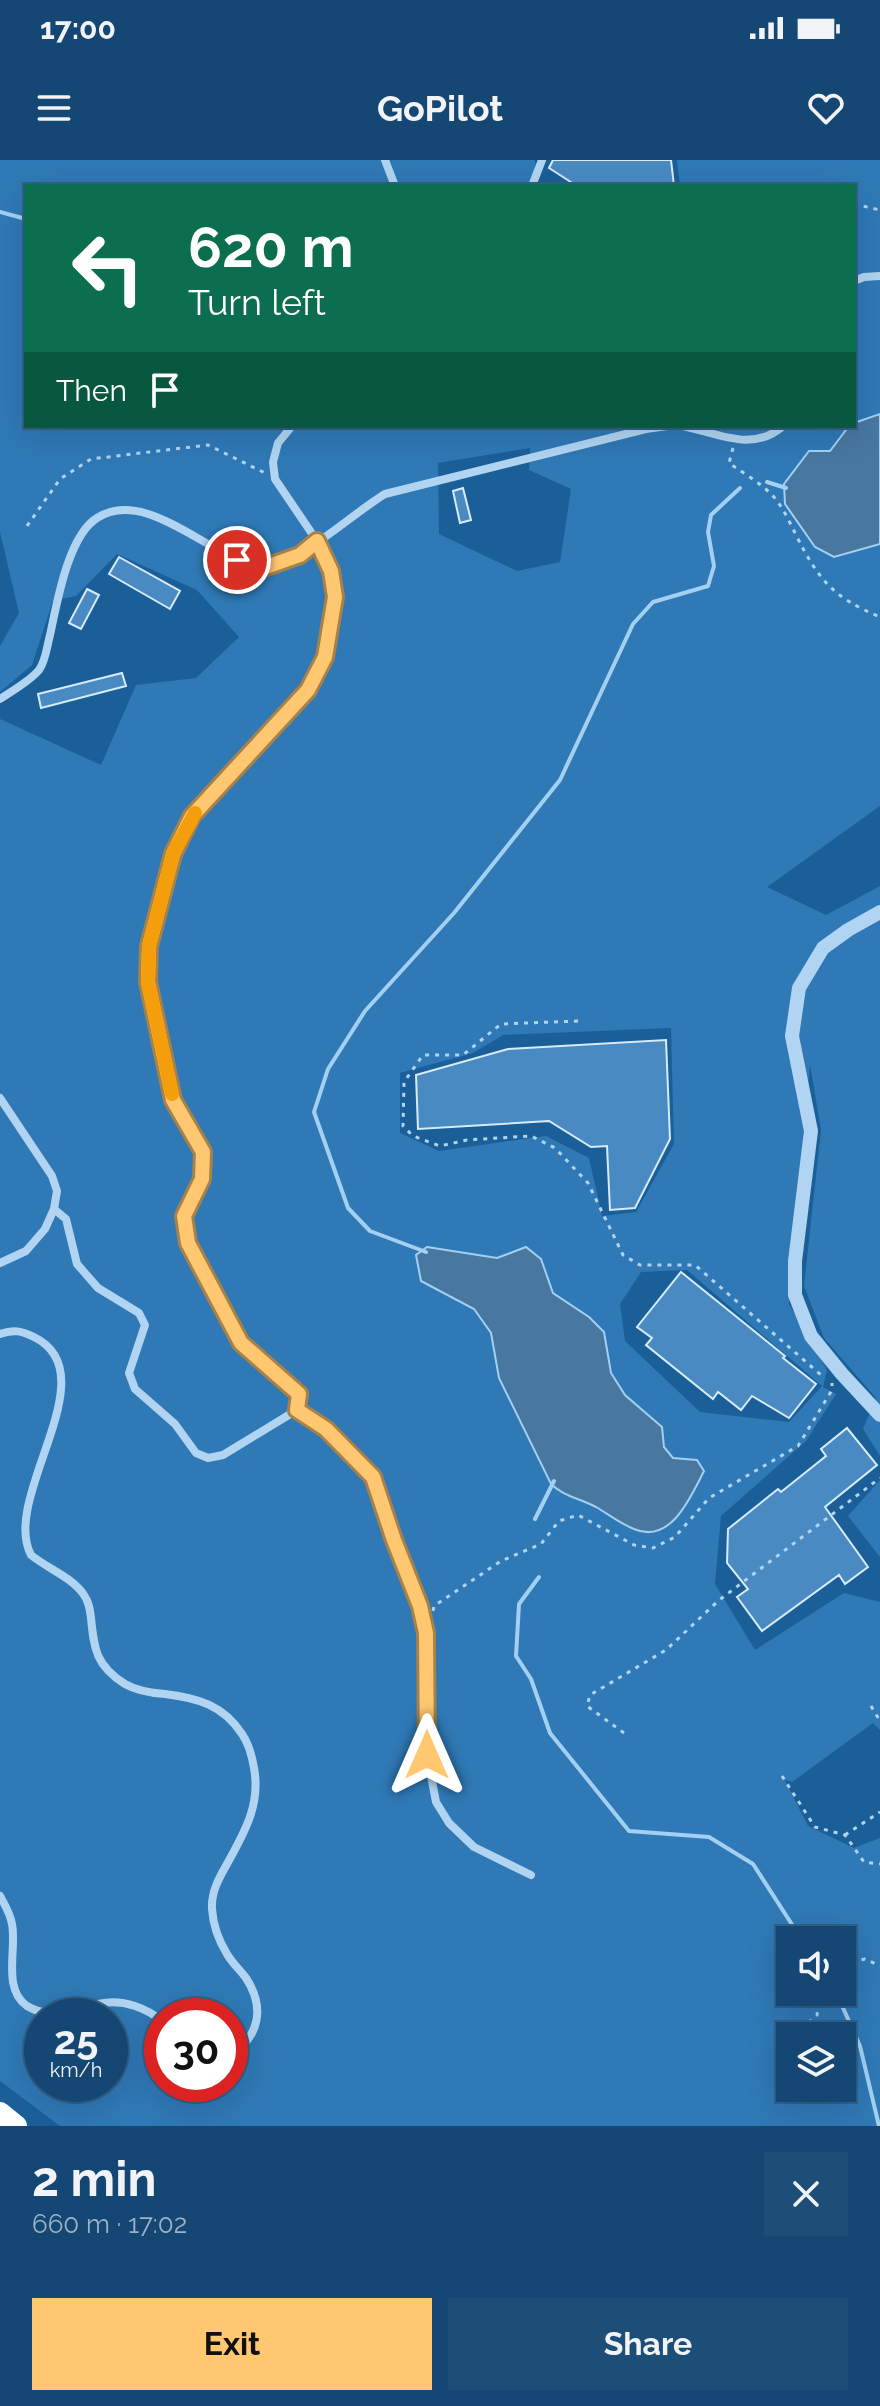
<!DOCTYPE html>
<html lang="en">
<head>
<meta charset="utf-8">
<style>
	body { margin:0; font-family:Raleway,sans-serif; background:#1d4e78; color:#f1f3f6; height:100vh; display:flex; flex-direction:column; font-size:30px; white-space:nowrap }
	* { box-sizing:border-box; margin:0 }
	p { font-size:26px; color:#9db2c4 }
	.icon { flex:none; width:44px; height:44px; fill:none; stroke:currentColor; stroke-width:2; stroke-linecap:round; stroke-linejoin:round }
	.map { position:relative; height:1966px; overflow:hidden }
	.panel { display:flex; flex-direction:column; background:#144773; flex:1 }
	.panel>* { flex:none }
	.guide { position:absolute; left:24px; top:24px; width:832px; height:244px; border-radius:0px; box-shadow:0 8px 32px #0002,0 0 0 2px #335f85; background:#0b6e4f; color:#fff; overflow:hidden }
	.controls { position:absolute; left:776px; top:1766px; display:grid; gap:16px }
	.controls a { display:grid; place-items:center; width:80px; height:80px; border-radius:0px; background:#144773; box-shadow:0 8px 32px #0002,0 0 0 2px #335f85; font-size:40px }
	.speed { position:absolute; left:24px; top:1838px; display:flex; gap:16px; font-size:40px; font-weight:700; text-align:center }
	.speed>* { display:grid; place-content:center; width:104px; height:104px; border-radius:50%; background:#144773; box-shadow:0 8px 32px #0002,0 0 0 2px #335f85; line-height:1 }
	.speed small { font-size:20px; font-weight:400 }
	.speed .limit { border:12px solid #d22; background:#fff; color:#111 }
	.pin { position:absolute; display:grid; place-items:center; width:68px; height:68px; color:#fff; margin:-34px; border:4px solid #fff; border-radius:50%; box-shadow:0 2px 8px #0007 }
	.me { position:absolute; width:88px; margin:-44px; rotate:0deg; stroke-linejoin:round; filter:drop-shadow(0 0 6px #0008) }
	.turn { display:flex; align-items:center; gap:28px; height:168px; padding:0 32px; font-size:36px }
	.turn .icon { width:104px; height:104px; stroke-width:2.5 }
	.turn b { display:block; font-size:56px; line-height:68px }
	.then { display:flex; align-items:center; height:76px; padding:0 32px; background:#0003; gap:16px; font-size:30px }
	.round { display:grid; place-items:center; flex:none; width:84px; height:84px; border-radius:0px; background:#1d4e78 }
	.headline { display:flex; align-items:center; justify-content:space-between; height:136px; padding:0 32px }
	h1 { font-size:48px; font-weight:700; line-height:60px }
	.action { display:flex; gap:16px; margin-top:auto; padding:16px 32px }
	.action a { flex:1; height:92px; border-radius:0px; background:#ffc770; color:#111; font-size:32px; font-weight:700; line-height:92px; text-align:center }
	.action a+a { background:#1d4e78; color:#f1f3f6 }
	.status { display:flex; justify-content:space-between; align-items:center; height:56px; padding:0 40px; background:#144773; direction:ltr }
	.status svg { height:22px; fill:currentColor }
	header { display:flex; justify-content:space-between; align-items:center; height:104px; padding:0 32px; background:#144773; font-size:36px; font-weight:700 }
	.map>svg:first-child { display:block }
</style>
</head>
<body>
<div class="status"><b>17:00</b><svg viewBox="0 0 49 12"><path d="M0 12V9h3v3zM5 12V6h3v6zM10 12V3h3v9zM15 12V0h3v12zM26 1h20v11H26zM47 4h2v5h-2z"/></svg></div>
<header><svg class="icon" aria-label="menu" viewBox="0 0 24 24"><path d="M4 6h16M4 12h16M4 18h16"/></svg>GoPilot<svg class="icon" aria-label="heart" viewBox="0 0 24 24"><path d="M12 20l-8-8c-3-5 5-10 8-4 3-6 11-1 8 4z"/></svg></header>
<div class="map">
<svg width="880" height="1966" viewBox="0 0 880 1966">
	<rect width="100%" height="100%" fill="#1b5f99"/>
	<!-- green -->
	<path fill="#2f79b6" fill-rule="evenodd" d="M0 0H535L537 26H26V266H849L830 291H809L784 324 785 344 815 387 834 397 880 384V646L767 727 826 755 880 726V1296L863 1269 876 1238 824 1178 804 1126 821 970 810 904 789 1144 827 1210 823 1227 836 1234 806 1281 721 1356 715 1424 755 1490 844 1433 880 1442V1570L873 1563 792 1622 785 1620 808 1666 854 1688 880 1678V1966H60L0 1921V559L101 605 136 525 196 518 239 477 197 430 117 394 76 436 53 441 32 505 0 532V486L19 453 0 372ZM530 288 529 310 571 329 560 402 517 411 439 374 438 303ZM671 868 674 984 636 1052 602 1056 589 998 546 976 439 991 400 973V913L473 893 503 875ZM427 1087 497 1098 526 1087 541 1099 553 1133 589 1157 604 1172 611 1213 625 1235 662 1267 664 1287 673 1298 637 1371 589 1344 558 1331 551 1325 499 1218 491 1174ZM687 1110 822 1226 789 1262 700 1252 625 1181 620 1144 641 1112ZM790 1780H842V1832H790ZM42 1856H110V1924H42ZM162 1856H230V1924H162ZM790 1876H842V1928H790Z
		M677 0H880V254L854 263V26H680Z
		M880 1320V1397L848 1356Z"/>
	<!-- water -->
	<path fill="#4877a0" stroke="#a3d0f2" stroke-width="2" d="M880 254V384L834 397 815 387 785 344 784 324 809 291H830L849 266H854V263Z
		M427 1087 497 1098 526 1087 541 1099 553 1133 589 1157 604 1172 611 1213 625 1235 662 1267 664 1287 673 1298 697 1300 704 1311C691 1336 671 1385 634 1369 621 1364 608 1354 596 1347 581 1339 563 1336 551 1324L499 1218 491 1173 474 1149 421 1121 416 1095Z"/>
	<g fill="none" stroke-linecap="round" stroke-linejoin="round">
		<!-- stream -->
		<path stroke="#a3d0f2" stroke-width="4" d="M0 52 26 59
			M767 322 786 328
			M426 1092 370 1071 348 1048 314 952 328 909 365 851 454 753 560 620 633 464 653 442 708 426 714 406 708 372 711 355 740 328
			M535 1359 554 1321
			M539 1417 519 1444 516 1496 531 1519 550 1573 629 1671 709 1677 753 1704 802 1780
			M836 1832 860 1886 879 1966"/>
	</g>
	<!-- building -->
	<path fill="#488ac1" stroke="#d7ebfb" stroke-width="2" d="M553 0H671L674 26H577L549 8Z
		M463 328 471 360 460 363 453 331Z
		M119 397 180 431 170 449 109 414Z
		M87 429 99 435 81 469 69 463Z
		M122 513 126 526 41 548 38 534Z
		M666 880 670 979 635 1048 610 1050 607 986 591 987 549 961 418 969 416 915 508 889Z
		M681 1112 785 1196 783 1198 816 1224 789 1258 752 1236 741 1250 718 1232 713 1239 646 1185 652 1178 637 1167Z
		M847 1268 877 1305 825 1347 868 1407 845 1424 839 1415 762 1471 737 1437 748 1429 727 1403 728 1369 778 1329 781 1332 826 1296 821 1289Z"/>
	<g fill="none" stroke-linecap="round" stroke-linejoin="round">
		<!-- path -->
		<path stroke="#b0d4f1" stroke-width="3" stroke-dasharray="4 6" stroke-linecap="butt" d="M854 44 880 50
			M733 288 729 303C742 312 757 321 769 332 781 343 788 359 795 373 818 419 832 437 880 457
			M27 366 60 319 91 299 208 285 265 313
			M578 861 501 864 463 895H423L404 922 403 966 413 976 440 986 467 980 531 976 555 988 588 1023 623 1095 640 1105H695L821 1215 826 1216
			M433 1451 434 1446 501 1401 541 1384 559 1361 578 1355 634 1385 653 1388 675 1377 709 1338 798 1286 832 1230V1223
			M871 1546 880 1561
			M624 1573 587 1546 590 1535 666 1490 718 1441 880 1318
			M782 1616 815 1667 845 1675 864 1702 880 1704
			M845 1675 880 1652
			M842 1800 851 1802 865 1799 880 1806
			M794 1876 817 1855 819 1842 810 1832
			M790 1879 779 1889V1902L790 1908"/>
		<!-- minor -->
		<path stroke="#b0d4f1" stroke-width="8" d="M385 0 395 26
			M532 26 542 0
			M854 121 864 117 880 116
			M292 266 278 283 273 302 275 319 317 381 331 411 335 437 325 497 308 530 192 656 173 694 149 786 148 822 173 940 203 992 202 1019 184 1056 188 1083 241 1183 299 1234 297 1250
			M683 266C717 273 753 293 783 266
			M0 539C12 531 30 521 39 510 46 500 47 486 50 475 57 443 68 376 97 358 144 328 203 391 248 402 253 404 261 407 266 407 296 406 356 351 385 334L646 269 667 266
			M0 938 52 1016 57 1031 54 1049 45 1069 26 1091 0 1103
			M54 1049 66 1059 77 1104 98 1128 139 1153 145 1165 129 1213 135 1229 175 1264 196 1293 208 1298 223 1295 297 1250
			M0 1174C13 1169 22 1171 34 1177 110 1214 0 1337 31 1395 48 1409 72 1417 84 1435 89 1442 90 1450 91 1458 94 1489 96 1506 125 1524 137 1531 151 1533 165 1534 198 1538 223 1545 242 1574 249 1584 252 1596 254 1608 261 1645 244 1673 227 1704 219 1718 211 1732 212 1749 213 1764 219 1781 227 1794 232 1803 240 1810 246 1818 265 1847 260 1877 230 1895
			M297 1250 326 1269 373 1317 420 1446 426 1473 427 1595 436 1642 449 1663 474 1687 531 1715
			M0 1736C5 1745 10 1753 12 1764 17 1789 2 1829 27 1846 53 1862 78 1846 104 1843 125 1840 146 1848 162 1861"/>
		<!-- tertiary -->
		<path stroke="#b0d4f1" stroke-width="14" d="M880 752 848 770 823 788 799 828 792 876 811 971 795 1101V1135L811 1176 842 1214 880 1255"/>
		<!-- trunk -->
		<path stroke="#fcfeff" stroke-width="22" d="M0 1953 16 1966"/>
	</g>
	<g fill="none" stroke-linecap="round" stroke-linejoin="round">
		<!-- route casing -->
		<g stroke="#a68149" stroke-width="20">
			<path id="route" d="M237 400 266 407 300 395 317 381 331 411 335 437 325 497 308 530 192 656 173 694 149 786 148 822 173 940 203 992 202 1019 184 1056 188 1083 241 1183 299 1234 297 1250 326 1269 373 1317 394 1380 420 1446 426 1473 427 1595"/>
		</g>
		<!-- route -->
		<use href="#route" stroke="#ffc770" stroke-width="14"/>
		<!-- slow -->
		<path stroke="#f59e0b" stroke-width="14" d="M172 934 148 822 149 786 173 694 195 653"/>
	</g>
</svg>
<div class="controls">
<a><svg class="icon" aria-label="sound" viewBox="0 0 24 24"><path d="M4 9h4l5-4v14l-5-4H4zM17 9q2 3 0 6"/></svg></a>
<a><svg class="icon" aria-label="layers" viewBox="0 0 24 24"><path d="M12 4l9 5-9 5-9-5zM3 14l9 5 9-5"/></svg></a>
</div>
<div class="speed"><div>25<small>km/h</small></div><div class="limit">30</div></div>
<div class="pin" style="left:237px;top:400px;background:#d93025"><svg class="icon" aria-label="arrive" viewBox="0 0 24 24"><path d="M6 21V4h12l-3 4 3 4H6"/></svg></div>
<svg class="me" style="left:427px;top:1595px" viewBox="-20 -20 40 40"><path d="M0-17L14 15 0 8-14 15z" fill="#ffc770" stroke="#fff" stroke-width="4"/></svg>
<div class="guide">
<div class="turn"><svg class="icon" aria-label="left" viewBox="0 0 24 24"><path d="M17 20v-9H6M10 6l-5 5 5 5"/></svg><div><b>620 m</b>Turn left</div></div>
<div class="then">Then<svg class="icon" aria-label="arrive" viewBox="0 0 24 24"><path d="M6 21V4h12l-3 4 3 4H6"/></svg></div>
</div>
</div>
<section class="panel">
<div class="headline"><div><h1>2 min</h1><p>660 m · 17:02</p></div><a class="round"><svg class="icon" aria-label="close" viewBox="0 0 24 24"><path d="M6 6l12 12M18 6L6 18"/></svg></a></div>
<div class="action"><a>Exit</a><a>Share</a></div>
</section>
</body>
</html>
